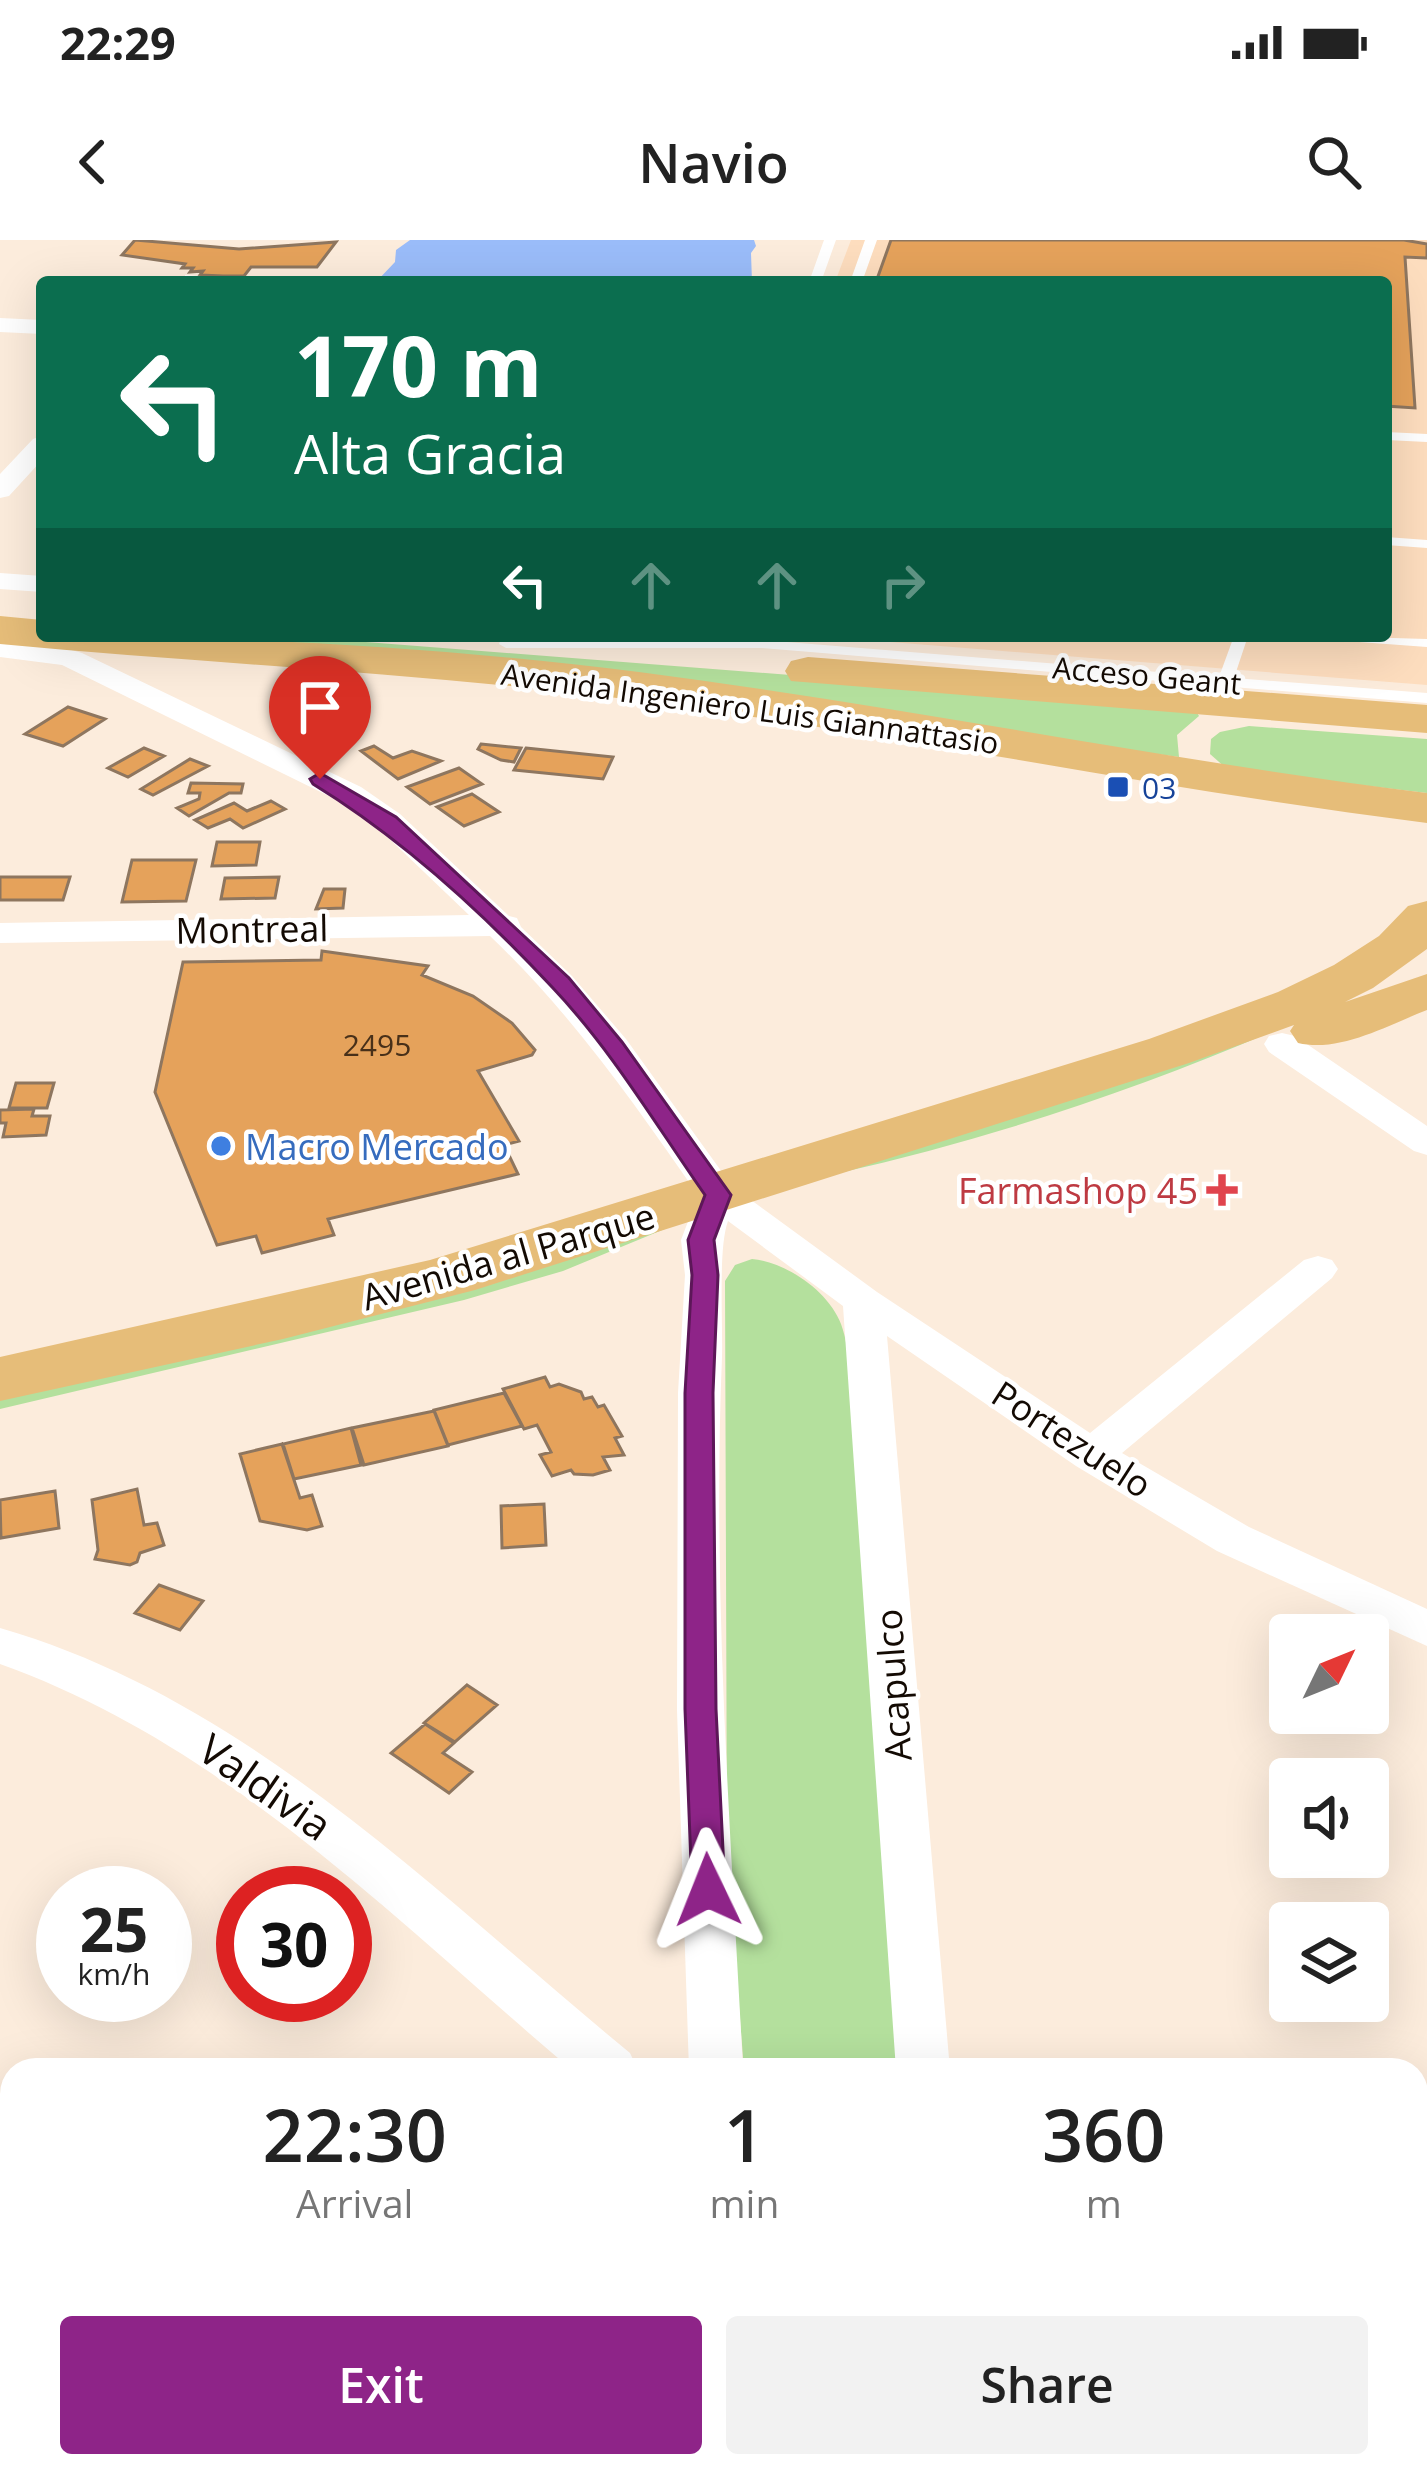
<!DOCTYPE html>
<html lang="en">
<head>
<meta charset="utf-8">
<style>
	body { margin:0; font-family:"Open Sans",sans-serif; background:#f2f2f2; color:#222; height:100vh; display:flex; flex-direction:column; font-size:45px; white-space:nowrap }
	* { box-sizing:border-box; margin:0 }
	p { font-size:39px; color:#767676 }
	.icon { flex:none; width:66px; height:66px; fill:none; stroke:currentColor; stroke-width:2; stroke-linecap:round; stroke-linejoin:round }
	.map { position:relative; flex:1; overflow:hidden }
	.drawer { position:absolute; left:0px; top:1818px; width:1428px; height:420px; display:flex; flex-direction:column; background:#fff; border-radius:36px 36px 0 0; box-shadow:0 12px 48px #0002 }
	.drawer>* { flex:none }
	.top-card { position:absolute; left:36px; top:36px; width:1356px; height:366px; border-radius:12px; box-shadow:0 12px 48px #0002; background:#0b6e4f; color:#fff; overflow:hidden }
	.needle { width:78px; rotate:47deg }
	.fabs { position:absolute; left:1269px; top:1374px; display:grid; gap:24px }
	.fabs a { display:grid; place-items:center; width:120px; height:120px; border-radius:12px; background:#fff; box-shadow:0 12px 48px #0002; font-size:60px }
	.speed { position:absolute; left:36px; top:1626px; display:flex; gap:24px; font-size:60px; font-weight:700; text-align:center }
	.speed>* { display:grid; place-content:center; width:156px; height:156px; border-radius:50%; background:#fff; box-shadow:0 12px 48px #0002; line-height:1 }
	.speed small { font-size:30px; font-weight:400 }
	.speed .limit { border:18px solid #d22; background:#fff; color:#111 }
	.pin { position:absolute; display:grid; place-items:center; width:102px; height:102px; color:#fff; margin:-123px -51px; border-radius:50% 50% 50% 0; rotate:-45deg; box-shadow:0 0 12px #0007 }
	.pin .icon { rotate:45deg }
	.me { position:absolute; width:132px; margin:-66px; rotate:358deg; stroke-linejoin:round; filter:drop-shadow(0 0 9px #0008) }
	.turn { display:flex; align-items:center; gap:42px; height:252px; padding:0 60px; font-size:54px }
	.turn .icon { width:156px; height:156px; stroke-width:2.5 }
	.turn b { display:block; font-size:84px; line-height:102px }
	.lanes { display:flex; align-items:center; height:114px; padding:0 60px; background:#0003; justify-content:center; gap:60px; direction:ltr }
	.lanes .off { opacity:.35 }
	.eta { display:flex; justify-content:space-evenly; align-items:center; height:204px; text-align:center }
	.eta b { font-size:72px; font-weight:600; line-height:84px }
	.action { display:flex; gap:24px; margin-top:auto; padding:24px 60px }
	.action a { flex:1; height:138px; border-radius:12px; background:#8e2488; color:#fff; font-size:48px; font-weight:600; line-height:138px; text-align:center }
	.action a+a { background:#f2f2f2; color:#222 }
	.status { display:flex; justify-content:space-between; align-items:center; height:84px; padding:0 60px; background:#fff; direction:ltr }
	.status svg { height:33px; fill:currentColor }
	header { display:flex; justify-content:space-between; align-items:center; height:156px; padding:0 60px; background:#fff; font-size:54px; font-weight:600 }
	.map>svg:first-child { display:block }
</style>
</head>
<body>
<div class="status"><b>22:29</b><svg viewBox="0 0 49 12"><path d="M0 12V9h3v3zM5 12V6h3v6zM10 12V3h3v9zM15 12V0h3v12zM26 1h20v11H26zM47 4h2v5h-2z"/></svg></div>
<header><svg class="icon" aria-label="back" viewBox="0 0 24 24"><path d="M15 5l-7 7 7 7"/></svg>Navio<svg class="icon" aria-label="search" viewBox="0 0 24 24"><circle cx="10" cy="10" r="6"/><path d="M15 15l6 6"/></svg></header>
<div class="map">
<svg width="1427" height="2238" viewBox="0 0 1427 2238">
	<rect width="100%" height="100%" fill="#fcecdc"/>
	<!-- built -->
	<path fill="#fdddbe" d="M851 0H1427V445L828 397 1386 396V42H835Z"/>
	<!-- green -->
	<path fill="#b4e09d" d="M156 396H289L1162 464 1196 471 1199 476 1177 495 1179 517 436 419Z
		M1249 486 1427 499V553L1227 529 1210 514 1211 499 1220 492Z
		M1336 763C1178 836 1008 895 839 933Z
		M684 981 563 1031 464 1060 0 1169V1153Z
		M752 1019C785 1022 828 1050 841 1084 852 1114 850 1157 854 1189L902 1830H744L727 1612 725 1041 735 1025Z"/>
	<!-- water -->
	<path fill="#9abcf9" d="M410 0H754L756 6 751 13 752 42H376L395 22 396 10Z"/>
	<!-- building -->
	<path fill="#e5a25b" stroke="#8e765f" stroke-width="3" d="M135 0 239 9 336 2 317 27H251L244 36H223L200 35 203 31 190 32 193 28H182L185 24 122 15Z
		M891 0H1404L1427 4V18L1405 17 1415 168 1386 166V42H876Z
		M68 467 105 479 63 506 25 494Z
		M481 504 521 508 514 522 501 520 478 509Z
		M374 506 393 518 412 511 441 521 398 539 361 511Z
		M144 508 164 516 128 537 108 528Z
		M526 508 613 517 603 539 514 530Z
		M190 519 208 526 153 555 141 549Z
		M459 528 482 544 430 564 407 547Z
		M191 543 243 544 241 553H229L189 576 177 568 199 559 200 553H188Z
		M472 554 499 572 464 586 437 567Z
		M271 561 285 569 243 588 230 579 208 588 195 580 234 563 247 571Z
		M217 602H260L256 625 212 626Z
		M132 620H196L186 661 122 662Z
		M0 637H70L63 660H0Z
		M279 637 275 658 221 659 225 638Z
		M324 649H345L343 668 316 669Z
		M322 711 428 726 422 735 473 756 512 783 535 810 532 815 478 831 519 901 504 905 518 934 328 979 334 995 262 1013 256 996 217 1005 155 852 183 722 321 720Z
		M16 843H54L47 868H9Z
		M34 869 32 876H50L46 895 3 897 6 883H0V870Z
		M545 1137 550 1147 559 1144 581 1152 584 1159 592 1157 598 1167 604 1165 622 1196 615 1198 624 1215 603 1217 610 1230 593 1235 574 1234 571 1230 552 1236 540 1215 551 1212 537 1185 524 1189 503 1149Z
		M504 1153 522 1186 448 1205 434 1170Z
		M434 1171 448 1206 364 1225 352 1188Z
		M351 1188 361 1225 294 1239 283 1204Z
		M282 1204 300 1258 312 1255 322 1286 307 1290 260 1281 240 1214Z
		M137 1249 144 1285 157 1283 164 1305 140 1313 137 1322 130 1325 95 1319 98 1310 92 1260Z
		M55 1251 59 1288 1 1298 0 1260Z
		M544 1264 546 1305 502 1308 501 1266Z
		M159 1345 203 1361 180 1390 135 1373Z
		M467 1445 497 1465 455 1502 424 1483Z
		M425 1484 454 1503 443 1513 472 1532 449 1553 391 1513Z"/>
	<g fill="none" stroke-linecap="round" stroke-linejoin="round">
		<!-- lane -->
		<path fill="#fff" fill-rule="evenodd" d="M824 0H836L821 42H809Z
			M865 0H877L862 42H850Z
			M185 35 248 39 254 42 189 40 185 39Z
			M1386 192 1427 194V202L1386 200Z
			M1386 297 1427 300V308L1386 305Z
			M502 396H516L515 400H762L1219 437 1234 396H1248L1234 438 1427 453V463L762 408H506L499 404Z
			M1325 396 1427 399V407L1332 400Z"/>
		<!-- street -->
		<path fill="#fff" fill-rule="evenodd" d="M0 78 42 80V94L0 92Z
			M42 196V220L9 256 0 258V234L33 199Z
			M0 333 42 336V352L0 349Z
			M0 399 44 402 82 413 361 547 400 574 509 676 517 678 521 687 572 736 626 799 732 946 877 1052 1090 1193 1304 1020 1318 1016 1332 1020 1338 1029 1332 1038 1122 1213 1249 1287 1427 1369V1406L1217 1311 1076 1226 887 1096 950 1830H896L843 1066 728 981C718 1008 723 1082 722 1117 712 1354 731 1593 743 1830H689L677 1470 678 1153 685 1035 681 1000 698 955C634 863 572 774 490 696L0 703V683L469 675 378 588 339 561 62 425 0 417Z
			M1282 793 1295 796 1427 886V915L1414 911 1269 812 1264 804 1269 796Z
			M0 1388C249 1460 435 1653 630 1813L638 1830H572C392 1678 226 1505 0 1424Z
			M706 2226H768L769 2238H707Z
			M1334 2226H1416L1421 2238H1339Z"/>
		<!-- primary -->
		<path fill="#e6bd79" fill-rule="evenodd" d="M0 376 42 380V396C241 396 441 407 639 432 903 466 1163 520 1427 553V583C1163 550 903 495 640 461 428 433 211 424 0 404Z
			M808 417 1427 465V493L791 441 785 431 791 421Z
			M1427 661V709L1373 748 1345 762 1427 734V770C1388 785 1340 813 1298 803L1290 791 1294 785 1189 823 475 1050 283 1099 0 1161V1117L430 1020 1149 799 1278 752 1334 725 1379 696 1408 666Z"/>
	</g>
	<!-- route -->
	<path fill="#8e2488" stroke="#5c1758" stroke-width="3" d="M320 533 396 577 569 738 622 802 731 955 714 1000 718 1035 713 1153 716 1469 725 1650 720 1659 708 1663 696 1659 692 1650 685 1469V1153L692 1035 688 1000 705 955C656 885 611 809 552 747 481 671 401 598 313 544L310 539Z"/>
	<!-- markers -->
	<rect fill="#1a4fb4" stroke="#fff" stroke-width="4.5" x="1106" y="535" width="24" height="24" rx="6"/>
	<circle fill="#3f7fe0" stroke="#fff" stroke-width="4.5" cx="221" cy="906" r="12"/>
	<path fill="#e0444e" stroke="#fff" stroke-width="4.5" d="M1216 932h12v12h12v12h-12v12h-12v-12h-12v-12h12z"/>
	<g text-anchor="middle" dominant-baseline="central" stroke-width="9" stroke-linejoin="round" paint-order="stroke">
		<!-- far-street labels -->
		<g font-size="30" fill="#130a03" stroke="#fff">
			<text transform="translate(1147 435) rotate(5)">Acceso Geant</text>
			<text transform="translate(750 468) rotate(8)">Avenida Ingeniero Luis Giannattasio</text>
		</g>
		<!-- far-transit labels -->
		<g font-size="30" fill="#164399" stroke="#fff" text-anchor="start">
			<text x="1142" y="547">03</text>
		</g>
		<!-- number labels -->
		<g font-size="30" fill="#483019">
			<text x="377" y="804">2495</text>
		</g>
		<!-- street labels -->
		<g font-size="36" fill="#130a03" stroke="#fff">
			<text transform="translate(252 689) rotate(-1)">Montreal</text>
			<text transform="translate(508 1016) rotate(-16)">Avenida al Parque</text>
			<text transform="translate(1072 1199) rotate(33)">Portezuelo</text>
			<text transform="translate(893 1445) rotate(-94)">Acapulco</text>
		</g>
		<!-- shop labels -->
		<g font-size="36" fill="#366cbe" stroke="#fff" text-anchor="start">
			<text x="245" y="906">Macro Mercado</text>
		</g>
		<!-- health labels -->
		<g font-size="36" fill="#be3a42" stroke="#fff" text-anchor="end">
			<text x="1198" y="950">Farmashop 45</text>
		</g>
		<!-- near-street labels -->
		<g font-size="42" fill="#130a03" stroke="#fff">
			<text transform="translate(266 1546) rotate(35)">Valdivia</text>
		</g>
	</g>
</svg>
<div class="fabs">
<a><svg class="needle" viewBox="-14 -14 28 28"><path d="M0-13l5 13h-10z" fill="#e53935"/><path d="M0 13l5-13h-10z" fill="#767676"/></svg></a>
<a><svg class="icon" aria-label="sound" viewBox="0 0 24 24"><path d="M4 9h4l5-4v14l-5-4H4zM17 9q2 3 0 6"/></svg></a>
<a><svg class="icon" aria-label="layers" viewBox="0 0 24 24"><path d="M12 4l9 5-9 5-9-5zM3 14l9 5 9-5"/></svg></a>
</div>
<div class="speed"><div>25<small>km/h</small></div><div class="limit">30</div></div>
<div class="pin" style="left:320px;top:539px;background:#d93025"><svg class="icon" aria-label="arrive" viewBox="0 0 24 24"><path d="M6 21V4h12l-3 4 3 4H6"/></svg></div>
<svg class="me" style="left:708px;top:1650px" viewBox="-20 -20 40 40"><path d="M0-17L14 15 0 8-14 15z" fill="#8e2488" stroke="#fff" stroke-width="4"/></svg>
<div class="top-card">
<div class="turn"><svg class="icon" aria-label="left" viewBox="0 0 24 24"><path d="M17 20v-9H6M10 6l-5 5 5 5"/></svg><div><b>170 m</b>Alta Gracia</div></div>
<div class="lanes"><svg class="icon" aria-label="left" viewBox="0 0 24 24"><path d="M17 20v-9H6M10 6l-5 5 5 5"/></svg><svg class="icon off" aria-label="ahead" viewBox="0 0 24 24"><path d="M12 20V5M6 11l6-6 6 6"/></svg><svg class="icon off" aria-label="ahead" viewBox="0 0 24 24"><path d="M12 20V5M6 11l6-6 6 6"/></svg><svg class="icon off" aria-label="right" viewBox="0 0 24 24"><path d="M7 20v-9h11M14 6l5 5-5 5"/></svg></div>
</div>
<section class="drawer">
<div class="eta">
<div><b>22:30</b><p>Arrival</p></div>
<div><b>1</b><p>min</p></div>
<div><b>360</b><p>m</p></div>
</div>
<div class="action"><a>Exit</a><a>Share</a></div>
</section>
</div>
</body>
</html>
